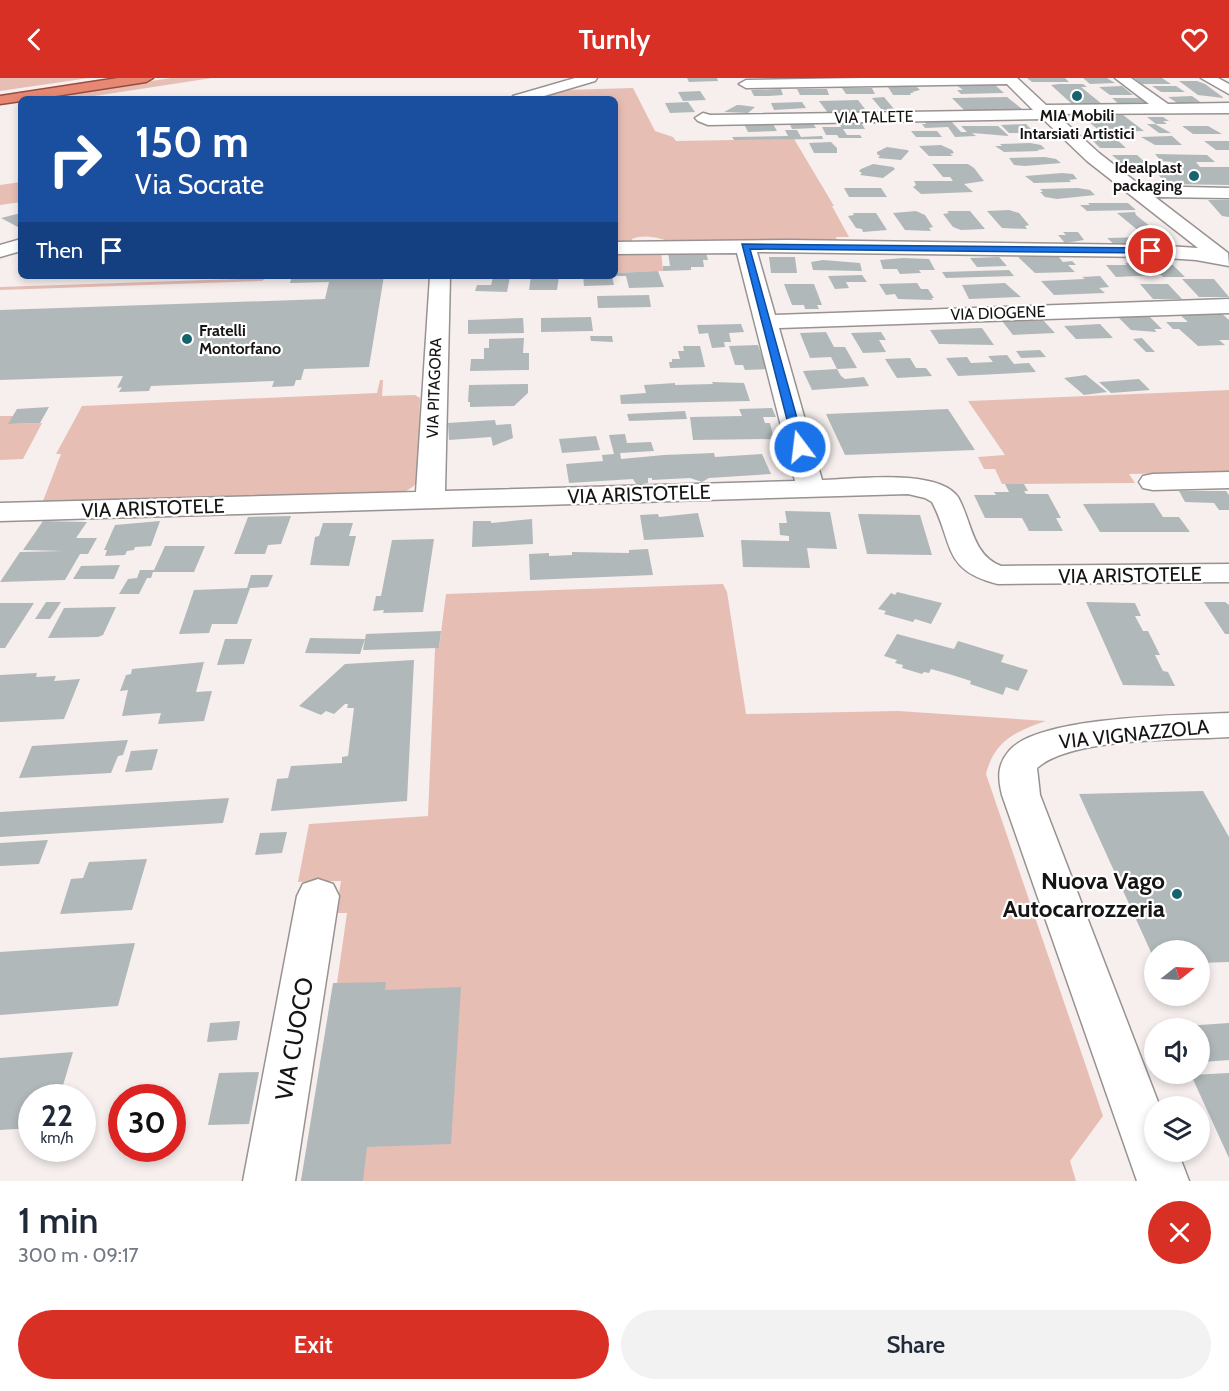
<!DOCTYPE html>
<html lang="en">
<head>
<meta charset="utf-8">
<style>
	body { margin:0; font-family:Cabin,sans-serif; background:#f2f2f3; color:#1f2937; height:100vh; display:flex; flex-direction:column; font-size:22px; white-space:nowrap }
	* { box-sizing:border-box; margin:0 }
	p { font-size:20px; color:#747a83 }
	.icon { flex:none; width:33px; height:33px; fill:none; stroke:currentColor; stroke-width:2; stroke-linecap:round; stroke-linejoin:round }
	.map { position:relative; height:1103px; overflow:hidden }
	.side { display:flex; flex-direction:column; background:#fff; flex:1 }
	.side>* { flex:none }
	.hud { position:absolute; left:18px; top:18px; width:600px; height:183px; border-radius:9px; box-shadow:0 3px 9px #0003; background:#1a4fa0; color:#fff; overflow:hidden }
	.needle { width:39px; rotate:72deg }
	.tools { position:absolute; left:1144px; top:862px; display:grid; gap:12px }
	.tools a { display:grid; place-items:center; width:66px; height:66px; border-radius:50%; background:#fff; box-shadow:0 3px 9px #0003; font-size:30px }
	.speed { position:absolute; left:18px; top:1006px; display:flex; gap:12px; font-size:30px; font-weight:700; text-align:center }
	.speed>* { display:grid; place-content:center; width:78px; height:78px; border-radius:50%; background:#fff; box-shadow:0 3px 9px #0003; line-height:1 }
	.speed small { font-size:15px; font-weight:400 }
	.speed .limit { border:9px solid #d22; background:#fff; color:#111 }
	.pin { position:absolute; display:grid; place-items:center; width:51px; height:51px; color:#fff; margin:-26px; border:3px solid #fff; border-radius:50%; box-shadow:0 2px 6px #0007 }
	.me { position:absolute; width:66px; margin:-33px; rotate:345deg; stroke-linejoin:round; filter:drop-shadow(0 0 4px #0008) }
	.turn { display:flex; align-items:center; gap:21px; height:126px; padding:0 18px; font-size:27px }
	.turn .icon { width:78px; height:78px; stroke-width:2.5 }
	.turn b { display:block; font-size:42px; line-height:51px }
	.then { display:flex; align-items:center; height:57px; padding:0 18px; background:#0003; gap:12px; font-size:22px }
	.round { display:grid; place-items:center; flex:none; width:63px; height:63px; border-radius:32px; background:#f2f2f3 }
	.headline { display:flex; align-items:center; justify-content:space-between; height:102px; padding:0 18px }
	h1 { font-size:36px; font-weight:600; line-height:45px }
	.button { display:flex; gap:12px; margin-top:auto; padding:12px 18px }
	.button a { flex:1; height:69px; border-radius:36px; background:#d93025; color:#fff; font-size:24px; font-weight:600; line-height:69px; text-align:center }
	.button a+a { background:#f2f2f3; color:#1f2937 }
	header { display:flex; justify-content:space-between; align-items:center; height:78px; padding:0 18px; background:#d93025; color:#fff; font-size:27px; font-weight:600 }
	.map>svg:first-child { display:block }
</style>
</head>
<body>
<header><svg class="icon" aria-label="back" viewBox="0 0 24 24"><path d="M15 5l-7 7 7 7"/></svg>Turnly<svg class="icon" aria-label="heart" viewBox="0 0 24 24"><path d="M12 20l-8-8c-3-5 5-10 8-4 3-6 11-1 8 4z"/></svg></header>
<div class="map">
<svg width="1229" height="1103" viewBox="0 0 1229 1103">
	<rect width="100%" height="100%" fill="#f6efee"/>
	<!-- green -->
	<path fill="#e7beb4" d="M0 0H89L0 13Z
		M171 0H212L75 21H33Z
		M633 10 655 53 673 59 676 63 794 61 834 128H832L849 159H836L837 166 675 165C661 161 647 155 632 161V164L615 167V21H529L562 12Z
		M21 104V124L0 127V107Z
		M661 172 663 193 615 195V173Z
		M239 198H268L262 203 0 212V209L238 201Z
		M380 302H383L382 318 415 317 420 320 418 402C413 412 403 414 392 417L45 425 43 423 61 376H56L82 328 377 315Z
		M1229 312V394L1129 396 1135 405 1002 406 995 391H984L978 379 1005 377 968 323Z
		M0 338H13L9 346 42 345 23 381 0 382Z
		M723 506 727 514 746 636 898 633 1046 643C1016 653 994 663 986 696L1103 1038 1070 1083 1076 1103H301L337 905 347 835H336L341 803 298 804 309 746 428 738 435 570H439L446 516Z"/>
	<!-- building -->
	<path fill="#b1b8b9" d="M687 0H717L718 3 689 4Z
		M1027 0H1065L1069 4H1032Z
		M1083 0H1107L1115 5 1090 6Z
		M1134 0H1162L1171 6H1142Z
		M1179 3H1197L1205 6 1224 20 1198 17Z
		M1059 6H1083L1087 9H1081L1102 26 1073 27 1051 7Z
		M956 7H995L1004 15 961 16 957 12H963Z
		M1122 8 1133 17H1110L1099 9Z
		M1152 8H1176L1185 14H1161Z
		M888 9H917L920 12 912 14 914 15H910L911 17H893Z
		M842 10H872L875 16H846Z
		M781 11 783 17 769 18H754L751 12Z
		M797 11H827L829 17H800Z
		M700 13 706 22 683 23 678 14Z
		M1192 18 1203 26H1179L1168 19Z
		M884 19 894 31 882 32 872 20Z
		M1007 19 1022 31 965 33 952 20Z
		M1112 20H1139L1148 26 1120 27Z
		M858 22 868 35H828L819 23Z
		M688 24 695 34 670 35 665 25Z
		M802 24 806 30 774 32 771 25Z
		M737 27H740L755 29 748 35 724 34Z
		M1123 37 1144 53 1101 54 1082 38Z
		M1147 39H1163L1169 43H1163L1167 46H1156Z
		M923 42 951 43 961 54H967L961 48H998L1009 58 972 55 976 58 955 59 948 49 925 50 922 46H926Z
		M838 43H860L865 51H843L847 57H860L862 60H839L837 57H826L822 49H841Z
		M789 44H812L816 50 792 51Z
		M744 46H773L777 53 748 54Z
		M1026 46 1035 55H1009L1001 47Z
		M1147 46H1155L1171 55H1159Z
		M1182 48H1208L1222 56H1193Z
		M785 52H797L801 59 822 58 823 61 734 62 732 59 788 58Z
		M911 53H937L942 59H916Z
		M1088 58H1113L1126 70H1100Z
		M1172 58 1182 67H1155L1141 59Z
		M1204 63H1229V72H1216Z
		M831 64 837 70V75H814L809 65Z
		M1030 65 1041 67 1045 71 1037 72 1039 73 1004 74 995 68H1002L1000 66Z
		M941 67 952 72 954 75 950 76 953 78H929L919 68Z
		M887 69 907 72 909 73 901 82 878 80 880 78 877 76V74Z
		M1155 76 1207 77 1215 84H1196L1200 89H1229V107L1167 106 1150 88H1176L1172 84 1161 83Z
		M1112 77H1137L1146 85H1121Z
		M1045 79 1056 81 1061 85 1025 88 1014 87 1009 80Z
		M873 86 893 89 895 91 883 100 860 97 862 95 859 93 861 91Z
		M932 86H968L974 90 984 103 964 106 973 114 921 116 913 109 916 107 914 103H953L950 99H943Z
		M1062 95 1073 96 1077 101 1069 102 1071 104 1034 105 1025 98Z
		M844 110H881L887 119H849Z
		M1078 110 1090 112 1095 117 1057 121 1045 119 1040 114H1043L1040 111Z
		M1208 122H1229V139L1222 138Z
		M1088 125H1128L1136 132 1087 133 1080 127H1090Z
		M1009 132 1019 135 1029 147 1025 148 1027 151 1002 150 987 133Z
		M916 133 925 137 933 149 929 150 931 153 905 152 893 135Z
		M947 133H970L985 151 961 152 953 149 943 136 949 135Z
		M1135 134 1136 137 1172 166 1116 168 1107 160 1146 159 1117 135Z
		M21 135V148L18 149 1 140Z
		M853 135H876L887 152 863 154 862 151 856 150 848 138 854 137Z
		M1063 154H1078L1084 162 1065 165 1058 157H1066Z
		M668 174H706L708 182H703L704 189H691V192L663 193V188H670Z
		M1058 178 1063 184 1072 183 1076 187H1068L1075 194 1035 195 1018 179Z
		M769 179H795L797 195H771Z
		M999 179 1007 188 977 189 970 180Z
		M903 180 929 181 935 192H919L921 195 900 196 897 191H883L880 182Z
		M823 182 860 185 862 193 813 192 811 184Z
		M1125 185 1173 187 1185 199H1163L1161 197 1116 199 1106 187H1127Z
		M1009 192 1014 198 946 200 942 194Z
		M658 193 664 209 629 210 626 198H615V195Z
		M862 197 867 204H846L849 210 835 211 828 198Z
		M292 198H384L369 289 304 291 301 302H296L294 308 272 309 274 303 151 308 149 313 119 314 122 309 117 310 123 298 0 302V232L325 221 329 204 290 205Z
		M531 198H559L557 212H529Z
		M583 198H612L614 207 584 208Z
		M1100 198 1109 209 1099 210 1105 215 1054 217 1041 203 1085 201 1082 199Z
		M493 199H510L507 214 475 213 477 207H491Z
		M1182 201H1214L1229 219H1199Z
		M917 205 921 211H928L934 220H931L933 222 898 221 895 216 886 217 879 206Z
		M1005 205 1021 219 969 221 962 207Z
		M784 206H814L822 227H817L819 231H805L804 227H792Z
		M1140 206H1168L1182 221H1153Z
		M649 217 651 229 598 230 597 218Z
		M1220 234 1229 242V262H1219L1225 267 1198 268 1179 251H1173L1166 244H1188L1179 236Z
		M1149 238 1162 251H1154L1157 254 1131 252 1118 239Z
		M591 239 593 253 541 254V240Z
		M523 240 524 255 468 256V242Z
		M1043 242 1055 255 1013 257 1002 243Z
		M741 246 744 254 729 255 731 264H724L725 269 712 270 708 255 699 256 697 247Z
		M1100 246 1113 260 1076 261 1064 248Z
		M982 250 994 267 939 266 930 252Z
		M826 254 834 269H845L857 290 837 291 841 298 845 301 864 299 869 308 812 312 803 293 837 291 831 279 810 280 800 255Z
		M881 254 886 262H879L886 274 863 275 851 255Z
		M590 258H612L613 264 591 263Z
		M524 260 523 275H529V292L470 293 471 281H484V270H489V261Z
		M1142 260 1155 274H1146L1133 261Z
		M758 267 767 291 745 292 743 287H735L729 268Z
		M683 268H700L705 289 670 290 669 284H672V281H680L678 273H684Z
		M1040 272 1046 279 1021 280 1016 273Z
		M1007 277 1014 286 1029 285 1036 294 958 298 946 280 967 279 971 285 993 284 988 278Z
		M910 280 916 290H926L932 298 897 300 885 281Z
		M1086 297 1107 314 1084 317 1064 300Z
		M1139 301 1150 312 1111 315 1099 304Z
		M712 304 744 305 750 323 621 326 620 317 646 315 644 307 675 305V307L713 306Z
		M528 306V315L514 328 470 329V324H468L469 307Z
		M49 329 40 345 8 346 17 331Z
		M772 330 776 339H763L765 345H770L774 361 693 362 690 339 742 338 739 331Z
		M948 331 975 372 845 377 826 336Z
		M685 333 687 341 629 343 627 336Z
		M495 342 496 347 511 346 513 360 493 368 491 359 449 362 448 345Z
		M625 356 627 365 651 364 654 373 620 375 621 381 664 377 714 375 715 379 762 376 771 396 709 400 702 404 690 400 652 402V400H648V405L642 406H636L633 401 569 405 566 386 603 383 602 377 614 376 609 357Z
		M596 358 600 372 562 375 559 361Z
		M1005 406H1024L1028 413H1024L1026 416H1048L1061 440H1056L1063 453H1029L1022 440H985L974 417H996L994 414H1009Z
		M1179 413H1226L1229 417V432H1219L1214 425 1185 424Z
		M1154 425 1163 439H1179L1190 454H1100L1083 426Z
		M785 433 830 434 837 471 807 470 810 490 743 489 741 462 789 463V458L780 457 779 445H787Z
		M698 435 704 459 644 462 640 437 658 436 659 439Z
		M858 436 920 437 932 477 867 476Z
		M291 438 281 466 268 467 265 476H234L248 439Z
		M532 441 533 466 472 469 473 443H491V445Z
		M43 443 87 444 76 460H97L88 476H80L65 502 0 504 20 474 63 473 23 472Z
		M160 443 151 468 135 469 134 472 127 473 125 477 105 478 107 472H104L115 447Z
		M323 445H353L349 458H356L349 488 310 487 315 459 319 458Z
		M434 461 423 534 383 535 384 532 373 533 376 518H381L392 462Z
		M165 468H205L194 494H153L151 500H147L139 516H119L128 501 137 500 140 492H154Z
		M648 471 653 497 530 502 529 476 549 475V478L572 477V474L629 475V472Z
		M120 487 114 501H73L81 488Z
		M251 497H273L268 509 250 510 237 546H212L209 555 179 556 194 512 247 510Z
		M897 514 942 525 931 546 915 541 913 544 884 536 886 533 878 531 891 515 895 517Z
		M46 524H61L50 541H35Z
		M1086 524 1135 525 1141 538H1135L1143 553H1148L1160 577H1155L1163 593 1168 594 1175 608 1123 607Z
		M1204 524H1225L1229 527V556H1225Z
		M0 525H34L5 570H0Z
		M116 529 103 557 98 559 48 560 64 530Z
		M441 553 439 570 363 572 366 556Z
		M897 556 954 571 958 563 1004 577 1001 584 1028 592 1018 613 1006 609 1003 617 970 606 971 603 949 596 931 591 929 595 924 594 922 596 902 590 903 587 895 585 897 582 884 578Z
		M310 560 365 561 360 576 305 575Z
		M225 561H252L244 586 217 587Z
		M414 582 407 723 271 733 277 701 288 700 291 688 342 685V679L348 678 354 630H347L348 626H345L334 636 326 633 321 637 299 628 345 586Z
		M204 584 196 614 212 613 204 643 158 646 161 635 122 638 128 612 120 613 126 597 131 596 132 591Z
		M37 595 36 599 56 598 54 603 80 601 64 641 0 644V597Z
		M128 662 123 677 118 678 111 695 19 700 32 668Z
		M158 671 152 692 125 694 131 673Z
		M1203 713 1229 759V884L1200 885V873H1155V883L1079 716Z
		M229 720 223 745 0 759V734Z
		M287 754 282 775 255 777 260 755Z
		M48 762 39 786 0 788V765Z
		M147 781 132 832 60 836 71 801 83 800 89 784Z
		M135 865 118 928 0 937V874Z
		M386 904 385 912 461 909 451 1066 367 1069 363 1103H301L333 905Z
		M240 943 237 962 207 964 210 945Z
		M1229 945V982L1203 984 1200 979V951H1186L1185 948Z
		M73 974 61 1014H72L71 1020H32V1050L0 1052V980Z
		M259 994 249 1046 208 1047 219 995Z
		M1229 995V1080L1191 997Z"/>
	<g fill="none" stroke-linecap="round" stroke-linejoin="round">
		<!-- minor casing -->
		<g stroke="#989291" stroke-width="3">
			<path id="minor" d="M861 0H1017L1046 27 1149 26 1115 0H1131L1168 26 1229 25V35L1056 36 1099 75 1141 108 1229 110V120L1155 119 1228 175 1229 188 1196 182 1151 179 757 174 775 237 1229 221V235L779 250 822 402C855 401 938 390 958 419 972 444 972 477 1001 488L1229 486V504L998 506C942 492 954 466 932 424L925 420 908 416 0 443V425L416 414 430 198H450L445 413 795 403 737 175 615 176V164L789 162 1151 167 1198 170 1087 83 1043 41 708 47 698 43 695 40 703 35 710 37 1033 32 1007 6 746 10 739 6 746 2Z
				M1201 0H1218L1229 6V16Z
				M1229 394V410L1153 412 1143 410 1139 404 1143 398 1153 396Z
				M1229 635V659C1182 662 1072 659 1037 690L1040 717 1160 1029H1155V1074H1178L1189 1103H1137L1002 717C998 700 997 687 1009 673 1037 638 1183 637 1229 635Z
				M318 801 333 806 339 818 295 1103H243L297 818 303 806Z"/>
		</g>
		<!-- tertiary casing -->
		<g stroke="#989291" stroke-width="3">
			<path id="tertiary" d="M575 0H597L595 3 534 21H511L513 18Z
				M21 161V173L0 179V167Z"/>
		</g>
		<!-- trunk casing -->
		<g stroke="#9a4c3c" stroke-width="3">
			<path id="trunk" d="M118 0H153L146 4 36 21H21V23L0 26V18Z"/>
		</g>
		<!-- minor -->
		<use href="#minor" fill="#fff" fill-rule="evenodd"/>
		<!-- tertiary -->
		<use href="#tertiary" fill="#fff" fill-rule="evenodd"/>
		<!-- trunk -->
		<use href="#trunk" fill="#e68874" fill-rule="evenodd"/>
	</g>
	<!-- route -->
	<path fill="#1a73e8" stroke="#114b97" stroke-width="1.5" d="M742 166 1151 170 1155 173 1151 175 750 171 805 369 800 372 794 369Z"/>
	<!-- markers -->
	<g fill="#16636d" stroke="#fff" stroke-width="2">
		<circle cx="1077" cy="18" r="6"/>
		<circle cx="1194" cy="98" r="6"/>
		<circle cx="187" cy="261" r="6"/>
		<circle cx="1177" cy="816" r="6"/>
	</g>
	<g text-anchor="middle" dominant-baseline="central" stroke-width="4.5" stroke-linejoin="round" paint-order="stroke">
		<!-- far-poi labels -->
		<g font-size="16" font-weight="bold" fill="#171514" stroke="#fff">
			<text x="1077" y="37">MIA Mobili<tspan x="1077" dy="18">Intarsiati Artistici</tspan></text>
			<text x="1182" y="89" text-anchor="end">Idealplast<tspan x="1182" dy="18">packaging</tspan></text>
			<text x="199" y="252" text-anchor="start">Fratelli<tspan x="199" dy="18">Montorfano</tspan></text>
		</g>
		<!-- far-street labels -->
		<g font-size="16" fill="#171514" stroke="#fff">
			<text transform="translate(874 39) rotate(-1)">VIA TALETE</text>
			<text transform="translate(998 235) rotate(-2)">VIA DIOGENE</text>
			<text transform="translate(434 310) rotate(-88)">VIA PITAGORA</text>
		</g>
		<!-- street labels -->
		<g font-size="20" fill="#171514" stroke="#fff">
			<text transform="translate(639 416) rotate(-2)">VIA ARISTOTELE</text>
			<text transform="translate(153 430) rotate(-2)">VIA ARISTOTELE</text>
			<text transform="translate(1130 497) rotate(-1)">VIA ARISTOTELE</text>
			<text transform="translate(1134 656) rotate(-6)">VIA VIGNAZZOLA</text>
		</g>
		<!-- near-poi labels -->
		<g font-size="24" font-weight="bold" fill="#171514" stroke="#fff" text-anchor="end">
			<text x="1165" y="802">Nuova Vago<tspan x="1165" dy="28">Autocarrozzeria</tspan></text>
		</g>
		<!-- near-street labels -->
		<g font-size="24" fill="#171514" stroke="#fff">
			<text transform="translate(294 961) rotate(-80)">VIA CUOCO</text>
		</g>
	</g>
</svg>
<div class="tools">
<a><svg class="needle" viewBox="-14 -14 28 28"><path d="M0-13l5 13h-10z" fill="#e53935"/><path d="M0 13l5-13h-10z" fill="#747a83"/></svg></a>
<a><svg class="icon" aria-label="sound" viewBox="0 0 24 24"><path d="M4 9h4l5-4v14l-5-4H4zM17 9q2 3 0 6"/></svg></a>
<a><svg class="icon" aria-label="layers" viewBox="0 0 24 24"><path d="M12 4l9 5-9 5-9-5zM3 14l9 5 9-5"/></svg></a>
</div>
<div class="speed"><div>22<small>km/h</small></div><div class="limit">30</div></div>
<div class="pin" style="left:1151px;top:173px;background:#d93025"><svg class="icon" aria-label="arrive" viewBox="0 0 24 24"><path d="M6 21V4h12l-3 4 3 4H6"/></svg></div>
<svg class="me" style="left:800px;top:369px" viewBox="-20 -20 40 40"><circle r="17" fill="#1a73e8" stroke="#fff" stroke-width="3"/><path d="M0-11L8 9 0 5-8 9z" fill="#fff"/></svg>
<div class="hud">
<div class="turn"><svg class="icon" aria-label="right" viewBox="0 0 24 24"><path d="M7 20v-9h11M14 6l5 5-5 5"/></svg><div><b>150 m</b>Via Socrate</div></div>
<div class="then">Then<svg class="icon" aria-label="arrive" viewBox="0 0 24 24"><path d="M6 21V4h12l-3 4 3 4H6"/></svg></div>
</div>
</div>
<section class="side">
<div class="headline"><div><h1>1 min</h1><p>300 m · 09:17</p></div><a class="round" style="background:#d93025;color:#fff"><svg class="icon" aria-label="close" viewBox="0 0 24 24"><path d="M6 6l12 12M18 6L6 18"/></svg></a></div>
<div class="button"><a>Exit</a><a>Share</a></div>
</section>
</body>
</html>
